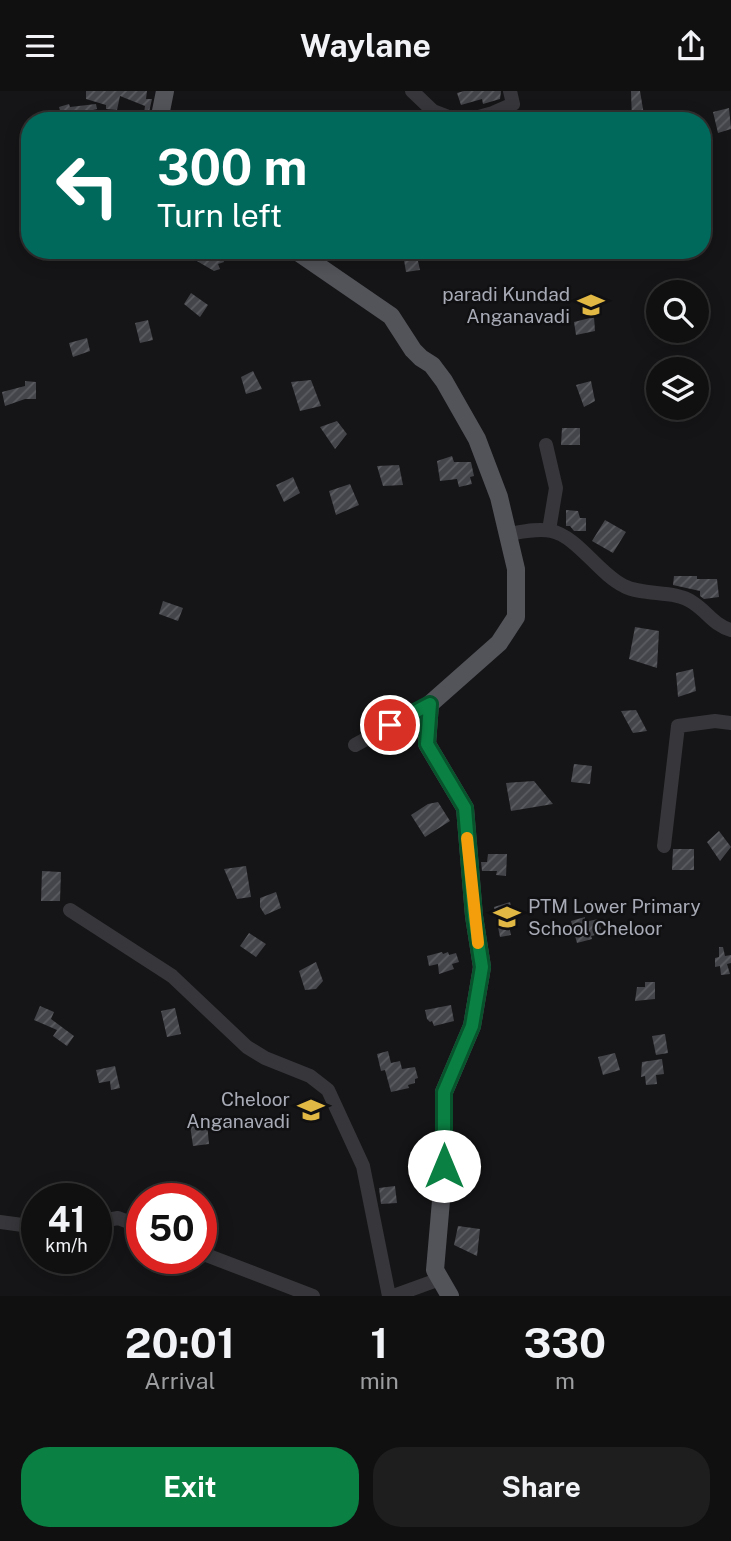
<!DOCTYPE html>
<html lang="en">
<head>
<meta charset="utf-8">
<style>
	body { margin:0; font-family:"Public Sans",sans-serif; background:#1e1e1f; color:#f1f3f6; height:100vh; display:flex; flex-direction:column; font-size:26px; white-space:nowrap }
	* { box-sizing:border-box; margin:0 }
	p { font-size:23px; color:#9c9d9f }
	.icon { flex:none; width:38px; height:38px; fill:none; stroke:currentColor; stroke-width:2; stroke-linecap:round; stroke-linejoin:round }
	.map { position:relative; height:1205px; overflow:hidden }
	.sheet { display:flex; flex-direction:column; background:#101011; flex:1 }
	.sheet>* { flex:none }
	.guide { position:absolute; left:21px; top:21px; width:690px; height:147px; border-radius:28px; box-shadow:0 4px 18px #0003,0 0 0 2px #303031; background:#00695c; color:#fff; overflow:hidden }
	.controls { position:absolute; left:646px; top:189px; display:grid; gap:14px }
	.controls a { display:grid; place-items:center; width:63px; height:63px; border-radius:50%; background:#101011; box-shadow:0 4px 18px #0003,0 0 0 2px #303031; font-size:35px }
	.speed { position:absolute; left:21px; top:1092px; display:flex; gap:14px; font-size:35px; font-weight:700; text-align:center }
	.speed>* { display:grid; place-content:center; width:91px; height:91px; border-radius:50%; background:#101011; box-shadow:0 4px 18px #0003,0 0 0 2px #303031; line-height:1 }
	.speed small { font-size:18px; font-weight:400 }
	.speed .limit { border:10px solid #d22; background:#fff; color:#111 }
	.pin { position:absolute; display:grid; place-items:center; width:60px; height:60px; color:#fff; margin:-30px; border:4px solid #fff; border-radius:50%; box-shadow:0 2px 7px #0007 }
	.me { position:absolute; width:77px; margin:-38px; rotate:0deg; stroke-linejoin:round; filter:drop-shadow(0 0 5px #0008) }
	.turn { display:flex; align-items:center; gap:24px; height:147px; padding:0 21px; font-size:32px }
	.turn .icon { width:91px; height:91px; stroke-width:2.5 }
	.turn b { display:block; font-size:49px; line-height:60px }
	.eta { display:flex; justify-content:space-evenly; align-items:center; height:119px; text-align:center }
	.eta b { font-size:42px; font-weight:700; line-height:49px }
	.action { display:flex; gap:14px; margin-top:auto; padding:14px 21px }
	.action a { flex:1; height:80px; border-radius:28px; background:#0b8043; color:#fff; font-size:28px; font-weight:700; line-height:80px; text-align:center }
	.action a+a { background:#1e1e1f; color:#f1f3f6 }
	header { display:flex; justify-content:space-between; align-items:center; height:91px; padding:0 21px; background:#101011; font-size:32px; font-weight:700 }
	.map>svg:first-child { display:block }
</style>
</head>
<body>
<header><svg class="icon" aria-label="menu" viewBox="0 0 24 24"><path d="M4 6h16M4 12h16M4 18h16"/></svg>Waylane<svg class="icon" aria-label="share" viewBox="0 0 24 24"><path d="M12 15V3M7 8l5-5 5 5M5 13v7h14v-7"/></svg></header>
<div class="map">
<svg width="731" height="1205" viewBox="0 0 731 1205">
	<defs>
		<pattern id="building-hatch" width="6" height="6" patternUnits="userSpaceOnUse" patternTransform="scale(1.75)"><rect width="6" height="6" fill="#44454a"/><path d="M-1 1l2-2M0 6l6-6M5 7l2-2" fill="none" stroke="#5c5d62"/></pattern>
	</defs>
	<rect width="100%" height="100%" fill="#151517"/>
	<!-- building -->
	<path fill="url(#building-hatch)" d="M86 0H147L146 8H152L149 21 144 22 145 15 120 5 117 19 106 18V14L86 8Z
		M464 0H501L500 8 483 13 482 8 461 14 457 2Z
		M631 0H640L645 30H632Z
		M69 13 70 16 96 13 97 18 77 23 79 30H69L68 26 62 27 59 16Z
		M729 17 731 38 718 42 713 21Z
		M195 159H220L224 171 218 173 220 178 214 180 190 166Z
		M416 161 420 179 406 181 403 163Z
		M191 202 208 214 200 226 184 213Z
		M594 226 595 240 576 244 574 231Z
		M148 229 153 249 140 252 135 232Z
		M87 247 90 260 73 266 69 252Z
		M253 280 262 298 246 303 241 286Z
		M311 289 321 315 300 320 291 291Z
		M25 290 36 291V308H25L5 315 2 301 25 295Z
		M591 290 595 310 584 316 576 294Z
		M337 330 347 343 335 358 320 336Z
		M562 337H580V354H561Z
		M452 365 454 371H471L474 385 470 386 472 393 459 396 457 388 440 390 437 370Z
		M399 374 403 394 383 395 377 375Z
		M293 386 300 402 284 411 276 394Z
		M350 393 359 414 336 424 329 400Z
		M566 419 578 420 580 427H586V440H574L570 435H566Z
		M605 429 626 441 613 462 592 450Z
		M674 485H697V488H717L719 506 704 508 700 505V500L673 494Z
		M163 510 183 517 178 530 159 523Z
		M635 536 659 540 657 577 629 568Z
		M693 578 696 600 678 606 676 582Z
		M636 619 647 640 633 642 621 620Z
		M574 673 592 675 590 693 571 691Z
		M534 690 553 713 511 720 506 692Z
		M438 711 450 730 425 746 411 724 428 713Z
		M719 740 731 756 720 770 707 751Z
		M673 758H694V779H672Z
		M488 763H507L506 785 496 784 497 780H482L481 771H487Z
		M246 775 251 806 237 808 224 778Z
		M42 780 61 781 60 810H41Z
		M276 801 281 817 265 824 260 816V807Z
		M510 811 515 834 509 835 511 844 500 846 494 816Z
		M585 826V831L598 828 601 838 594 841 595 844 591 845 592 848 577 852 571 830Z
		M249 842 266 853 256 866 240 855Z
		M719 856H723L725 865 731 864V872L727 873 730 883 721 884 720 875 715 876V867L719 866Z
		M442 861 443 863 448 861 449 864 456 862 459 871 452 873 454 878 439 883 438 873 429 875 427 865Z
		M316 871 323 890 316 898 305 899 299 880Z
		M645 891H655V908L635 910 637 896H645Z
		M451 914 454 930 434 935 432 930 430 931 427 928 425 919Z
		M40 915 54 921 51 928 74 945 67 955 53 945 57 939 34 929Z
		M175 917 181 943 167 946 161 920Z
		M665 943 668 962 656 964 652 945Z
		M388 960 391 972 400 970 402 978 415 976 418 987 415 988V992L408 994 409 997 391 1001 385 979 381 980 377 963Z
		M615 962 620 979 603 984 598 966Z
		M662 968 664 983 656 984 657 993 646 994 645 985 641 986 642 971Z
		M115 975 120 997 111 999 110 990 99 992 96 979Z
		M207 1032 209 1053 193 1055 190 1034Z
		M395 1095 397 1112 381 1113 379 1097Z
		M458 1135 480 1138 477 1165 454 1154Z"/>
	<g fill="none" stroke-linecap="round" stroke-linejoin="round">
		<!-- minor -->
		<path stroke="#37373b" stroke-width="14" d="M412 0 433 20 459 30
			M464 30 493 22 513 13 510 0
			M546 354 556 397 549 439
			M508 443C521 441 538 437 551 440 577 445 599 483 624 495 643 505 675 499 692 511 707 520 713 534 731 539
			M355 654 430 613
			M664 755 678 635 715 630 731 632
			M70 819 172 885 247 956 265 967 310 985 328 999 363 1075 389 1205
			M0 1131 37 1136
			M96 1131 118 1127 142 1136
			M201 1162 313 1205
			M393 1205 440 1188"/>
		<!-- major -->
		<path stroke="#53545a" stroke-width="18" d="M163 30 160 25 165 0
			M295 159 391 225 413 259 421 267 432 274 444 290 477 348 499 406 516 478V526L499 552 430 613 427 653 465 717 474 825 482 876 472 935 444 1001V1075L435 1179 450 1205"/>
	</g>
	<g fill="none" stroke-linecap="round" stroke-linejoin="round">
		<!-- route casing -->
		<g stroke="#07532c" stroke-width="18">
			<path id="route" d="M390 634 430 613 427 653 465 717 474 825 482 876 472 935 444 1001V1075"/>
		</g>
		<!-- route -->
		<use href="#route" stroke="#0b8043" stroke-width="12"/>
		<!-- slow -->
		<path stroke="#f59e0b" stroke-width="12" d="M467 747 478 852"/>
	</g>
	<!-- icons -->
	<defs>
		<g id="school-bare" transform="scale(2.1)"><path d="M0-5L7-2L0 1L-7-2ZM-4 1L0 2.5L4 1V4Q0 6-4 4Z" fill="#e1b843" stroke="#101012" stroke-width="2.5" paint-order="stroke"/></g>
	</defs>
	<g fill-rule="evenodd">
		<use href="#school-bare" x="591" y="214"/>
		<use href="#school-bare" x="507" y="826"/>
		<use href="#school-bare" x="311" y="1019"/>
	</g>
	<g text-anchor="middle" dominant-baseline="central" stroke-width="5" stroke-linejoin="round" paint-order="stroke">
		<!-- poi labels -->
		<g font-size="19" fill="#a8abb6" stroke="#101012" text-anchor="end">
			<text x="570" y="203">paradi Kundad<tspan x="570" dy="22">Anganavadi</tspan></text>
			<text x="528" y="815" text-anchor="start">PTM Lower Primary<tspan x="528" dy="22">School Cheloor</tspan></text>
			<text x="290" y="1008">Cheloor<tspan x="290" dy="22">Anganavadi</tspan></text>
		</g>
	</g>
</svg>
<div class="controls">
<a><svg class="icon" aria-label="search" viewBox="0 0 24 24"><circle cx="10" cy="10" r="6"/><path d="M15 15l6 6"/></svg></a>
<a><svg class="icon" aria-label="layers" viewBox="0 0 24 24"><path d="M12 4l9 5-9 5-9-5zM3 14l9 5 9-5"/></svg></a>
</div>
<div class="speed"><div>41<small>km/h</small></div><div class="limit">50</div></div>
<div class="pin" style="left:390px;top:634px;background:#d93025"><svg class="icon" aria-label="arrive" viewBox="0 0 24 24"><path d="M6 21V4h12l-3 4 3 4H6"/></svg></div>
<svg class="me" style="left:444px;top:1075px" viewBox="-20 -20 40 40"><circle r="19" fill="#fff"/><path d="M0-13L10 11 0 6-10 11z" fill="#0b8043"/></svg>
<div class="guide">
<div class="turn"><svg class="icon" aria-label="left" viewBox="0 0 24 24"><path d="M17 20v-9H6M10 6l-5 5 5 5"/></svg><div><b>300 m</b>Turn left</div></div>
</div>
</div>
<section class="sheet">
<div class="eta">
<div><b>20:01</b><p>Arrival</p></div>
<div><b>1</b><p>min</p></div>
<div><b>330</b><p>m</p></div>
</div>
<div class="action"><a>Exit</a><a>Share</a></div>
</section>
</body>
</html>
